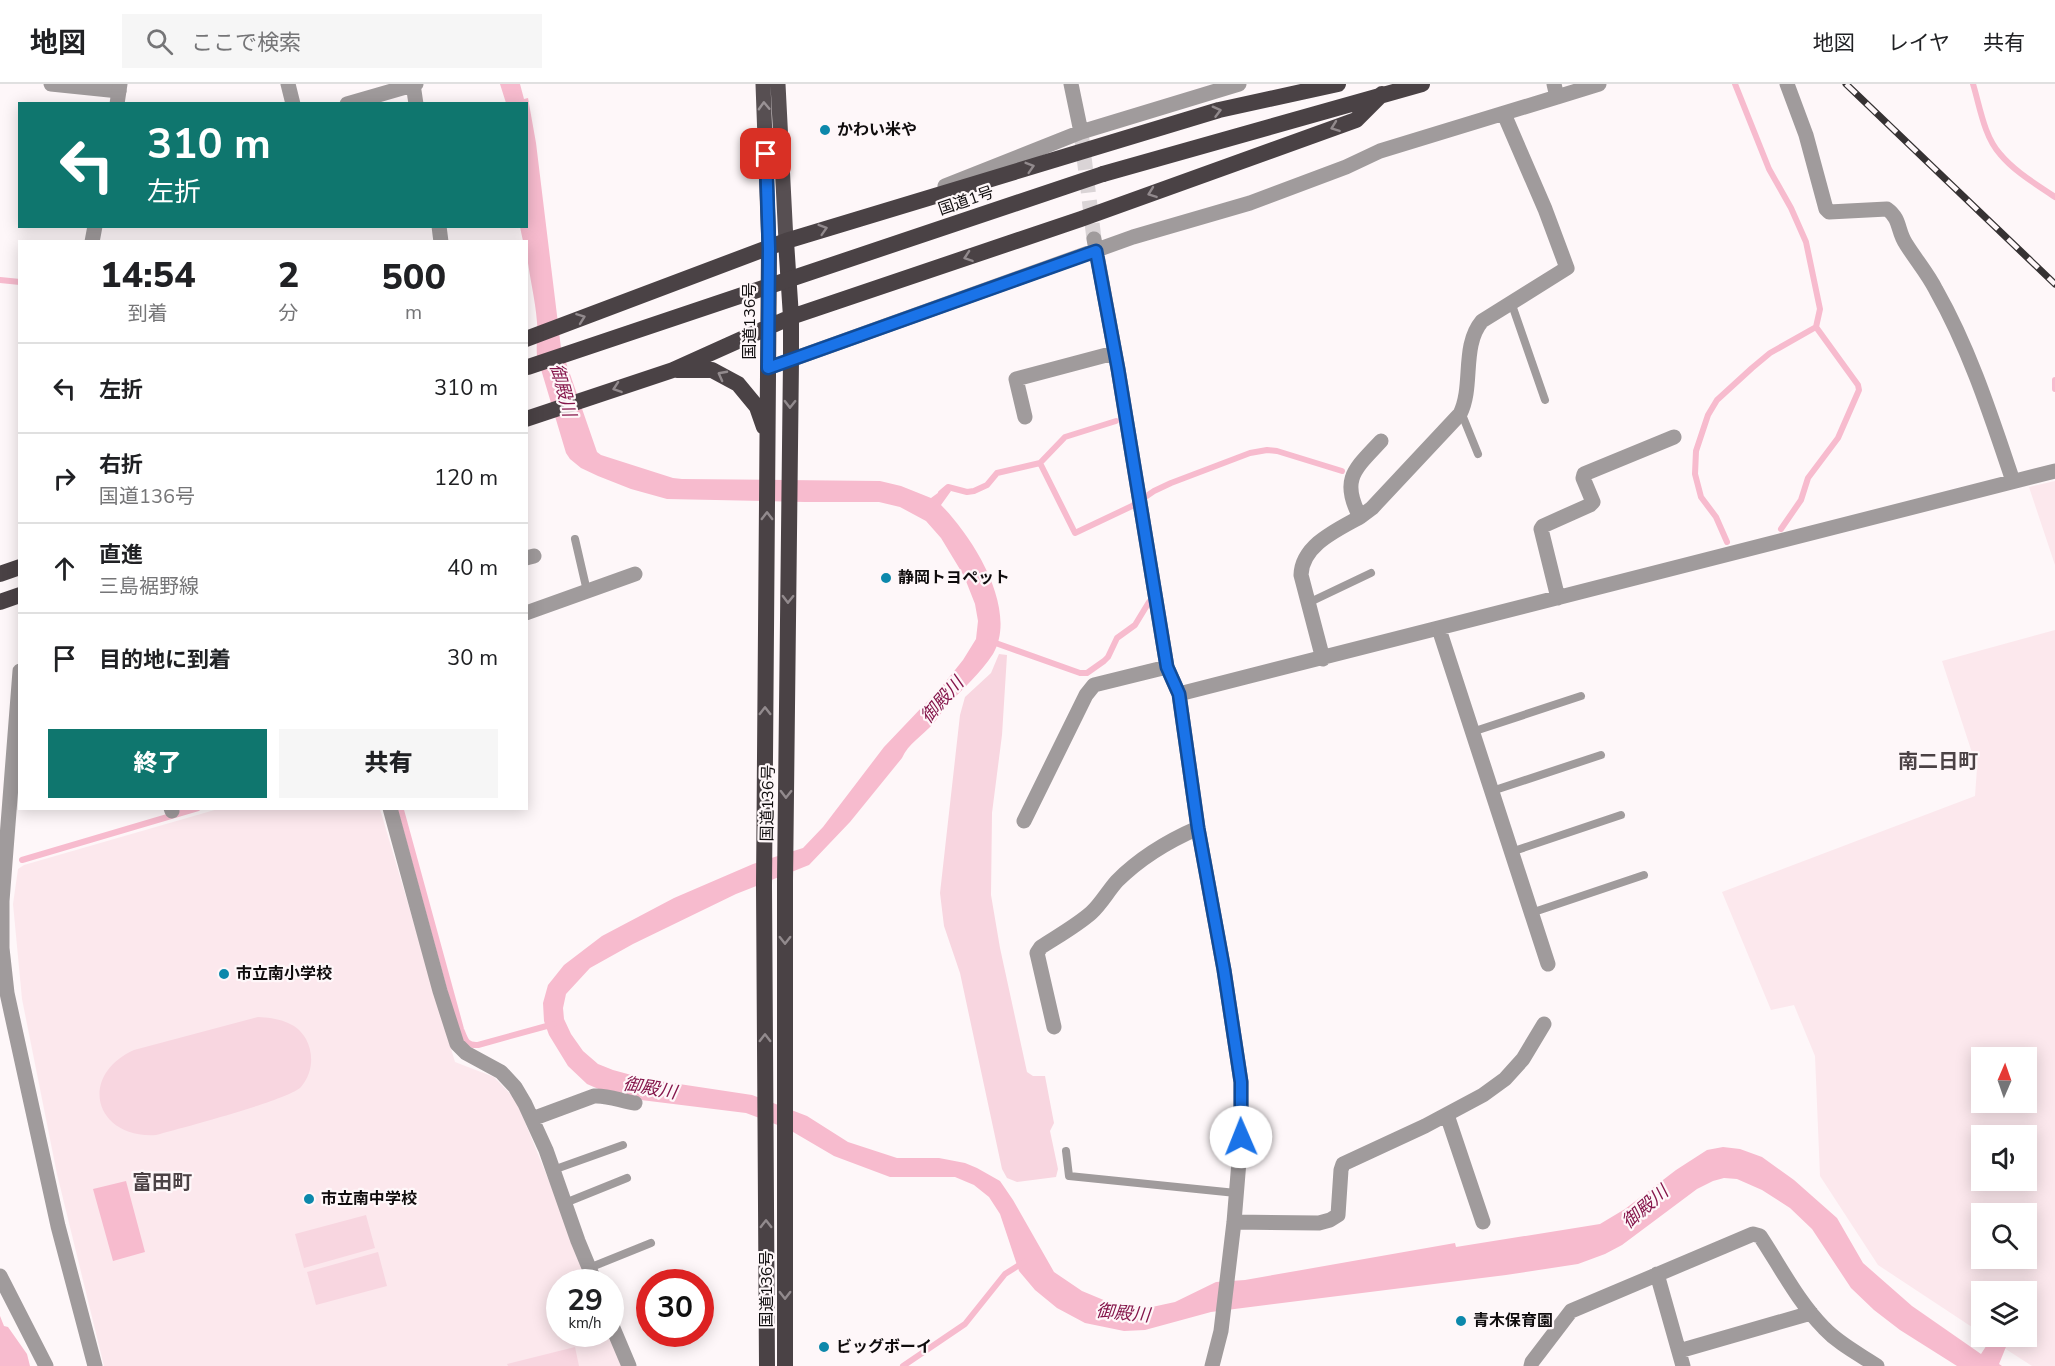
<!DOCTYPE html>
<html lang="ja">
<head>
<meta charset="utf-8">
<style>
	body { margin:0; font-family:"Nunito Sans","Noto Sans JP",sans-serif; background:#f6f6f6; color:#202124; height:100vh; display:flex; flex-direction:column; font-size:22px; white-space:nowrap }
	* { box-sizing:border-box; margin:0 }
	p { font-size:20px; color:#757577 }
	.icon { flex:none; width:33px; height:33px; fill:none; stroke:currentColor; stroke-width:2; stroke-linecap:round; stroke-linejoin:round }
	.map { position:relative; flex:1; overflow:hidden }
	.drawer { position:absolute; left:18px; top:156px; width:510px; height:570px; display:flex; flex-direction:column; background:#fff; border-radius:0px; box-shadow:0 3px 15px #0003 }
	.drawer>* { flex:none }
	.banner { position:absolute; left:18px; top:18px; width:510px; height:126px; border-radius:0px; box-shadow:0 3px 15px #0003; background:#0f766e; color:#fff; overflow:hidden }
	.needle { width:39px; rotate:2deg }
	.fabs { position:absolute; left:1971px; top:963px; display:grid; gap:12px }
	.fabs a { display:grid; place-items:center; width:66px; height:66px; border-radius:0px; background:#fff; box-shadow:0 3px 15px #0003; font-size:30px }
	.speed { position:absolute; left:546px; top:1185px; display:flex; gap:12px; font-size:30px; font-weight:700; text-align:center }
	.speed>* { display:grid; place-content:center; width:78px; height:78px; border-radius:50%; background:#fff; box-shadow:0 3px 15px #0003; line-height:1 }
	.speed small { font-size:15px; font-weight:400 }
	.speed .limit { border:9px solid #d22; background:#fff; color:#111 }
	.pin { position:absolute; display:grid; place-items:center; width:51px; height:51px; color:#fff; margin:-26px; border-radius:12px; box-shadow:0 3px 9px #0006 }
	.me { position:absolute; width:66px; margin:-33px; rotate:359deg; stroke-linejoin:round; filter:drop-shadow(0 0 4px #0008) }
	.turn { display:flex; align-items:center; gap:21px; height:126px; padding:0 30px; font-size:27px }
	.turn .icon { width:78px; height:78px; stroke-width:2.5 }
	.turn b { display:block; font-size:42px; line-height:51px }
	.eta { display:flex; justify-content:space-evenly; align-items:center; height:102px; text-align:center }
	.eta b { font-size:36px; font-weight:800; line-height:42px }
	.cta { display:flex; gap:12px; margin-top:auto; padding:12px 30px }
	.cta a { flex:1; height:69px; border-radius:0px; background:#0f766e; color:#fff; font-size:24px; font-weight:800; line-height:69px; text-align:center }
	.cta a+a { background:#f6f6f6; color:#202124 }
	ul { padding:0; list-style:none }
	li { display:flex; align-items:center; gap:18px; height:90px; padding:0 30px; border-top:2px solid #e0e0e0 }
	li div { flex:1 }
	li b { display:block; font-size:22px }
	li em { font-style:normal }
	header { display:flex; align-items:center; gap:36px; box-sizing:border-box; height:84px; padding:0 30px; background:#fff; border-bottom:2px solid #e0e0e0 }
	header strong { font-size:28px }
	nav { display:flex; gap:33px; margin-inline-start:auto; font-size:21px }
	.search { width:420px; height:54px; background:#f6f6f6; display:flex; align-items:center; gap:15px; box-sizing:border-box; padding:0 21px; border-radius:0px; color:#757577; font-size:22px }
	.map>svg:first-child { display:block }
</style>
</head>
<body>
<header>
<strong>地図</strong>
<div class="search"><svg class="icon" aria-label="search" viewBox="0 0 24 24"><circle cx="10" cy="10" r="6"/><path d="M15 15l6 6"/></svg>ここで検索</div>
<nav><a>地図</a><a>レイヤ</a><a>共有</a></nav>
</header>
<div class="map">
<svg width="2055" height="1282" viewBox="0 0 2055 1282">
	<rect width="100%" height="100%" fill="#fef7f9"/>
	<!-- built -->
	<path fill="#fce8ed" fill-rule="evenodd" d="M2055 397V481L2029 403Z
		M2055 546V1282H2032L1987 1253 2026 1252V1208H1982L1981 1249 1878 1181 1820 1092 1815 972 1794 921 1771 926 1722 808 1975 712 1977 684 1942 577ZM1982 974H2026V1018H1982ZM1982 1052H2026V1096H1982ZM1982 1130H2026V1174H1982Z
		M218 725H380L455 978 494 993 516 1016 590 1198H560V1250H610L623 1282H104L57 1090 22 915 13 820 18 785 24 781Z"/>
	<!-- green -->
	<path fill="#f8d6e0" d="M999 570 1007 571 1002 651 992 729 991 811 1000 864 1027 988 1033 992H1045L1054 1039 1050 1047 1058 1085 1056 1093 1017 1098 1007 1094 1002 1085 960 889 944 842 940 809 960 631 965 613 991 589Z
		M258 933C276 934 296 937 306 955 314 970 313 989 301 1003 289 1016 181 1044 156 1051 95 1055 77 992 134 966Z
		M366 1131 375 1164 304 1184 295 1150Z
		M378 1168 387 1202 316 1221 307 1188Z
		M575 1263 579 1282H508L507 1280Z"/>
	<!-- water -->
	<path fill="#f7bbce" d="M500 0H520L524 15 528 14 536 59 561 264 597 368 601 371 673 394 682 395 880 397 901 402 931 414 946 403 951 407 941 421C972 452 1019 525 993 570 980 590 963 604 947 622 942 627 938 634 933 640 923 651 908 660 902 674L850 738 809 781 736 810 633 860 590 884 566 910 563 924 564 935 571 950 583 967 598 980 613 986 646 995 752 1011 807 1032 848 1058 897 1074H939L965 1079 977 1084 1000 1097 1013 1116 1054 1188 1082 1207 1106 1217 1130 1223H1152L1175 1218 1216 1198 1245 1196 1455 1159 1456 1163 1600 1140 1625 1125 1676 1086 1707 1066 1723 1063 1740 1065 1762 1073 1794 1096 1837 1134 1863 1179 1912 1222 1981 1270 1992 1253H2010L1999 1280 2002 1282H1957L1900 1246 1874 1226 1851 1204 1812 1145 1790 1124 1762 1106 1737 1095 1724 1094 1713 1097 1697 1105 1622 1161 1605 1170 1578 1180 1506 1191 1211 1228 1145 1246 1124 1247 1085 1239 1057 1224 1035 1206 1019 1187 1000 1130 989 1113 974 1101 955 1093H890L834 1072 788 1045 746 1029 633 1015 603 1007 587 1000 568 982 549 951 544 937 543 919 548 901 564 881 602 852 674 814 753 780 803 764 823 743 884 663 943 601 963 576 976 555 978 537 975 520 964 492 941 454 926 437 900 423 879 418H805L667 415 631 405 598 392 581 384 570 375 566 369 537 272C536 260 538 249 537 238 535 211 527 185 526 158L523 157 520 143 526 142V20L506 19Z
		M126 1097 145 1168 113 1177 93 1105Z
		M0 1232 4 1242 8 1243 27 1270 30 1282H0Z"/>
	<g fill="none" stroke-linecap="round" stroke-linejoin="round">
		<!-- stream -->
		<path stroke="#f7bbce" stroke-width="6" d="M1973 0C1980 23 1984 52 2000 70 2015 88 2036 100 2055 113
			M0 196 20 198
			M2055 296V305
			M1040 379 1065 353 1116 337
			M941 409 948 403 967 408 974 407 987 401 997 389 1040 379 1075 449 1132 422 1154 407 1171 399 1250 369 1267 366 1277 367 1342 387
			M1781 445 1801 416 1808 394 1838 354 1859 306 1858 301 1816 243
			M1727 458 1716 433 1701 413 1695 390 1696 367 1708 331 1717 316 1752 284 1770 269 1816 243 1820 225 1806 158 1791 124 1769 85 1735 0
			M990 557 1080 589H1087L1104 577 1108 573 1117 554 1135 541 1149 518
			M401 726 461 945C465 955 466 962 478 961L554 940
			M22 776 198 724
			M903 1282 965 1240 1005 1190 1024 1178"/>
		<!-- minor-tunnel -->
		<path stroke="#dad4d6" stroke-width="15" stroke-dasharray="15 8" stroke-linecap="butt" d="M1081 48 1094 155"/>
		<!-- service -->
		<path stroke="#a09b9c" stroke-width="8" d="M1511 218 1545 316
			M1461 328 1478 370
			M575 455 587 507
			M1308 519 1371 489
			M1472 648 1581 612
			M1492 707 1601 671
			M1511 768 1621 731
			M1531 829 1644 791
			M1066 1067 1069 1092 1236 1109
			M553 1086 623 1061
			M565 1119 627 1094
			M589 1184 651 1159"/>
		<!-- minor -->
		<path stroke="#a09b9c" stroke-width="15" d="M51 0 119 7
			M288 0 293 20
			M413 0 416 20
			M1071 0 1081 48
			M1787 0 1806 51 1826 125 1829 128 1887 125C1901 135 1897 147 1906 160 1916 176 1928 190 1936 206 1970 266 1991 332 2013 397
			M1557 13 1599 0
			M347 20 416 0
			M945 102 1081 48 1239 0
			M439 142 441 158
			M1094 155 1118 285 1167 583 1179 610 1198 744 1224 886 1241 998V1053L1234 1138 1221 1247 1212 1282
			M768 284 1133 153 1250 119 1346 83 1380 67 1557 13 1554 0
			M1025 333 1016 295 1114 269
			M1360 433 1372 424 1460 330C1474 302 1461 262 1482 237L1567 184 1545 125 1504 30
			M526 474 534 472
			M1558 514 1541 445 1543 442 1590 421 1593 418 1583 394 1584 390 1674 353
			M526 529 635 490
			M1439 545 1548 880
			M1323 575 1301 491C1302 461 1337 446 1360 433 1340 395 1355 385 1381 357
			M1179 610 2055 387
			M171 724 172 727
			M390 724 440 907 457 960 466 969 501 988 515 1003 525 1020 546 1066 578 1157 595 1198
			M1024 737 1086 611 1094 601 1167 583
			M1054 943 1037 869 1041 863C1058 852 1076 842 1091 829 1101 820 1108 807 1117 797 1141 773 1168 757 1198 744
			M1447 1031 1483 1138
			M532 1035 594 1012C608 1011 621 1017 635 1019
			M1234 1138 1319 1139 1330 1136 1338 1131 1341 1086 1343 1080 1425 1042 1483 1011 1505 995 1523 975 1544 940
			M1657 1190 1683 1282
			M0 1192 46 1282
			M610 1237 629 1282
			M1679 1267 1811 1229
			M1531 1282 1532 1278 1571 1227 1753 1150 1760 1152C1780 1182 1798 1218 1824 1244 1839 1260 1859 1270 1877 1282"/>
		<!-- tertiary -->
		<path stroke="#a09b9c" stroke-width="15" d="M117 20 120 0
			M92 158 95 142
			M20 587 2 817V864L7 909 58 1142 95 1282"/>
		<!-- primary -->
		<path stroke="#574f52" stroke-width="15" d="M763 0 769 164
			M778 0 786 157"/>
		<!-- trunk -->
		<path stroke="#4a4245" stroke-width="16" d="M1103 90 1422 0
			M526 255 786 157 1219 26 1338 0
			M677 286H712L738 300 757 323 764 343
			M526 335 673 286 791 233 1081 135 1356 36 1382 10
			M0 490 20 483
			M0 518 20 511
			M767 1282 764 801 769 164
			M785 1282V797L791 276V233L786 157"/>
		<!-- rail casing -->
		<g stroke="#363233" stroke-width="7">
			<path id="rail" d="M1846 0 2055 200"/>
		</g>
		<!-- rail -->
		<use href="#rail" stroke="#fef7f9" stroke-width="4.5" stroke-dasharray="14" stroke-linecap="butt"/>
		<!-- trunk-bridge -->
		<path stroke="#4a4245" stroke-width="16" d="M528 283 1103 90"/>
	</g>
	<!-- one-way arrows -->
	<defs><path id="oneway-chevron" d="M-2-3.5L2.5 0L-2 3.5" fill="none" stroke-width="1.6" stroke-linecap="round" stroke-linejoin="round" transform="scale(1.5)"/></defs>
	<use stroke="#9a9295" href="#oneway-chevron" transform="translate(764 22) rotate(-92)"/>
	<g stroke="#928a8d">
		<use href="#oneway-chevron" transform="translate(1217 27) rotate(-15)"/>
		<use href="#oneway-chevron" transform="translate(1335 43) rotate(160)"/>
		<use href="#oneway-chevron" transform="translate(1030 83) rotate(-17)"/>
		<use href="#oneway-chevron" transform="translate(1152 109) rotate(160)"/>
		<use href="#oneway-chevron" transform="translate(823 145) rotate(-17)"/>
		<use href="#oneway-chevron" transform="translate(968 173) rotate(161)"/>
		<use href="#oneway-chevron" transform="translate(581 234) rotate(-20)"/>
		<use href="#oneway-chevron" transform="translate(722 291) rotate(-152)"/>
		<use href="#oneway-chevron" transform="translate(617 304) rotate(161)"/>
		<use href="#oneway-chevron" transform="translate(790 320) rotate(91)"/>
		<use href="#oneway-chevron" transform="translate(767 432) rotate(-90)"/>
		<use href="#oneway-chevron" transform="translate(788 515) rotate(91)"/>
		<use href="#oneway-chevron" transform="translate(765 627) rotate(-90)"/>
		<use href="#oneway-chevron" transform="translate(786 710) rotate(91)"/>
		<use href="#oneway-chevron" transform="translate(785 856) rotate(90)"/>
		<use href="#oneway-chevron" transform="translate(765 954) rotate(-90)"/>
		<use href="#oneway-chevron" transform="translate(766 1140) rotate(-90)"/>
		<use href="#oneway-chevron" transform="translate(785 1211) rotate(90)"/>
	</g>
	<g fill="none" stroke-linecap="round" stroke-linejoin="round">
		<!-- route casing -->
		<g stroke="#114b97" stroke-width="15">
			<path id="route" d="M766 70 769 165 768 284 1096 167 1118 285 1167 583 1179 610 1198 744 1224 886 1241 998V1053"/>
		</g>
		<!-- route -->
		<use href="#route" stroke="#1a73e8" stroke-width="10"/>
	</g>
	<!-- markers -->
	<g fill="#0c88ab" stroke="#fef7f9" stroke-width="2">
		<circle cx="825" cy="46" r="6"/>
		<circle cx="886" cy="494" r="6"/>
		<circle cx="224" cy="890" r="6"/>
		<circle cx="309" cy="1115" r="6"/>
		<circle cx="1461" cy="1237" r="6"/>
		<circle cx="824" cy="1263" r="6"/>
	</g>
	<g text-anchor="middle" dominant-baseline="central" stroke-width="4.5" stroke-linejoin="round" paint-order="stroke">
		<!-- poi labels -->
		<g font-size="16" font-weight="bold" fill="#0f0c0d" stroke="#fef7f9" text-anchor="start">
			<text x="837" y="46">かわい米や</text>
			<text x="898" y="494">静岡トヨペット</text>
			<text x="236" y="890">市立南小学校</text>
			<text x="321" y="1115">市立南中学校</text>
			<text x="1473" y="1237">青木保育園</text>
			<text x="836" y="1263">ビッグボーイ</text>
		</g>
		<!-- street labels -->
		<g font-size="16" fill="#0f0c0d" stroke="#fef7f9">
			<text transform="translate(966 117) rotate(-19)">国道1号</text>
			<text transform="translate(750 237) rotate(-90)">国道136号</text>
			<text transform="translate(768 719) rotate(-89)">国道136号</text>
			<text transform="translate(767 1205) rotate(-90)">国道136号</text>
		</g>
		<!-- water labels -->
		<g font-size="18" font-style="italic" fill="#85164b" stroke="#fef7f9">
			<text transform="translate(563 306) rotate(75)">御殿川</text>
			<text transform="translate(942 616) rotate(-49)">御殿川</text>
			<text transform="translate(650 1004) rotate(10)">御殿川</text>
			<text transform="translate(1645 1123) rotate(-41)">御殿川</text>
			<text transform="translate(1123 1229) rotate(5)">御殿川</text>
		</g>
		<!-- quarter labels -->
		<g font-size="20" font-weight="bold" fill="#4b4245" stroke="#fef7f9">
			<text x="1938" y="677">南二日町</text>
			<text x="162" y="1098">富田町</text>
		</g>
	</g>
</svg>
<div class="fabs">
<a><svg class="needle" viewBox="-14 -14 28 28"><path d="M0-13l5 13h-10z" fill="#e53935"/><path d="M0 13l5-13h-10z" fill="#757577"/></svg></a>
<a><svg class="icon" aria-label="sound" viewBox="0 0 24 24"><path d="M4 9h4l5-4v14l-5-4H4zM17 9q2 3 0 6"/></svg></a>
<a><svg class="icon" aria-label="search" viewBox="0 0 24 24"><circle cx="10" cy="10" r="6"/><path d="M15 15l6 6"/></svg></a>
<a><svg class="icon" aria-label="layers" viewBox="0 0 24 24"><path d="M12 4l9 5-9 5-9-5zM3 14l9 5 9-5"/></svg></a>
</div>
<div class="speed"><div>29<small>km/h</small></div><div class="limit">30</div></div>
<div class="pin" style="left:766px;top:70px;background:#d93025"><svg class="icon" aria-label="arrive" viewBox="0 0 24 24"><path d="M6 21V4h12l-3 4 3 4H6"/></svg></div>
<svg class="me" style="left:1241px;top:1053px" viewBox="-20 -20 40 40"><circle r="19" fill="#fff"/><path d="M0-13L10 11 0 6-10 11z" fill="#1a73e8"/></svg>
<div class="banner">
<div class="turn"><svg class="icon" aria-label="left" viewBox="0 0 24 24"><path d="M17 20v-9H6M10 6l-5 5 5 5"/></svg><div><b>310 m</b>左折</div></div>
</div>
<section class="drawer">
<div class="eta">
<div><b>14:54</b><p>到着</p></div>
<div><b>2</b><p>分</p></div>
<div><b>500</b><p>m</p></div>
</div>
<ul>
<li><svg class="icon" aria-label="left" viewBox="0 0 24 24"><path d="M17 20v-9H6M10 6l-5 5 5 5"/></svg><div><b>左折</b></div><em>310 m</em></li>
<li><svg class="icon" aria-label="right" viewBox="0 0 24 24"><path d="M7 20v-9h11M14 6l5 5-5 5"/></svg><div><b>右折</b><p>国道136号</p></div><em>120 m</em></li>
<li><svg class="icon" aria-label="ahead" viewBox="0 0 24 24"><path d="M12 20V5M6 11l6-6 6 6"/></svg><div><b>直進</b><p>三島裾野線</p></div><em>40 m</em></li>
<li><svg class="icon" aria-label="arrive" viewBox="0 0 24 24"><path d="M6 21V4h12l-3 4 3 4H6"/></svg><div><b>目的地に到着</b></div><em>30 m</em></li>
</ul>
<div class="cta"><a>終了</a><a>共有</a></div>
</section>
</div>
</body>
</html>
